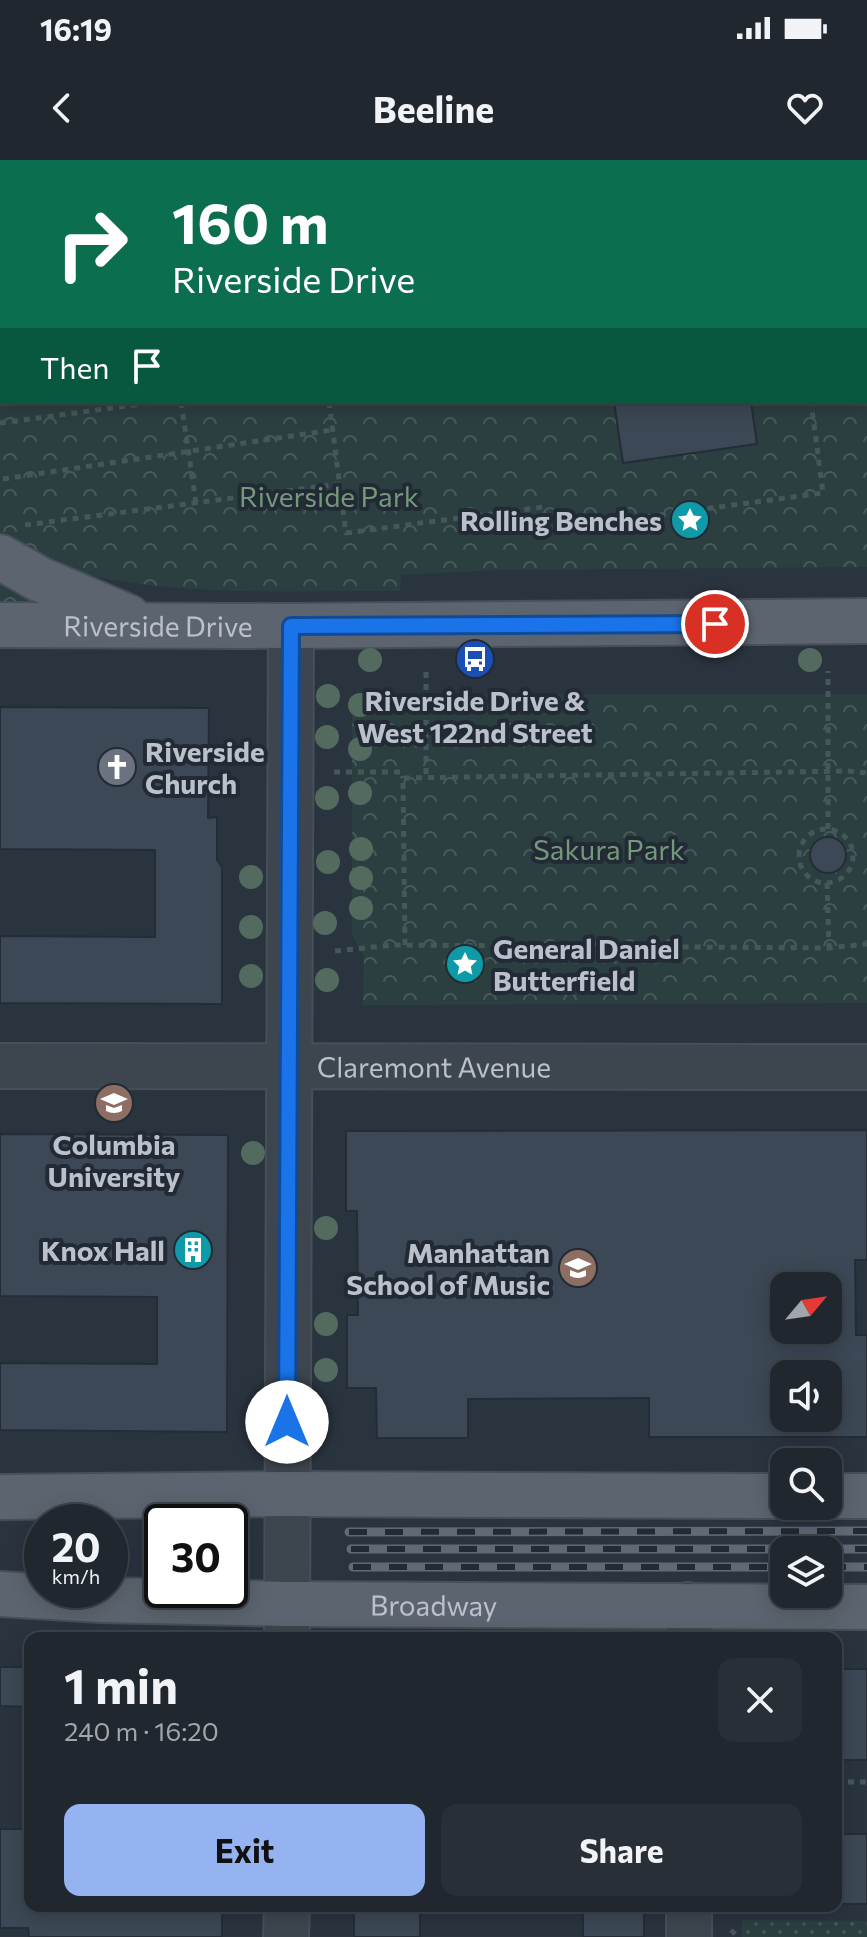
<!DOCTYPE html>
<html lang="en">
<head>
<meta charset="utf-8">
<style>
	body { margin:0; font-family:Commissioner,sans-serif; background:#282f37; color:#f1f3f6; height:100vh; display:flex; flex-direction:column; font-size:30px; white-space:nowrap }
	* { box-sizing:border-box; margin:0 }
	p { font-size:26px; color:#a2a5aa }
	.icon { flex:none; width:44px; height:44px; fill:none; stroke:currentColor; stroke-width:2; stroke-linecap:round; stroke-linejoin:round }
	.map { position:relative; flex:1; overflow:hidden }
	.sheet { position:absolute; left:24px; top:1472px; width:818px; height:280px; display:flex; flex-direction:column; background:#20272f; border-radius:16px; box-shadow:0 4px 20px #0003,0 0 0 2px #3d444b }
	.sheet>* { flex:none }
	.banner { position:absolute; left:0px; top:0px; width:868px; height:244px; box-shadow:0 4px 20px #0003,0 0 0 2px #3d444b; background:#0b6e4f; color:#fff; overflow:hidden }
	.needle { width:52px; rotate:61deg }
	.buttons { position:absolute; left:770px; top:1112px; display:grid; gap:16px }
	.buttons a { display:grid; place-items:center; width:72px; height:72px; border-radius:16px; background:#20272f; box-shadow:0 4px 20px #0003,0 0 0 2px #3d444b; font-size:40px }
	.speed { position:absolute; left:24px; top:1344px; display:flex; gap:16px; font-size:40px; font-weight:700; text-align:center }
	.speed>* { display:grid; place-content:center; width:104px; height:104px; border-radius:50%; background:#20272f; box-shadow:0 4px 20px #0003,0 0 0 2px #3d444b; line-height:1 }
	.speed small { font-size:20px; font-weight:400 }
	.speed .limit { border:4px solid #111; border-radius:12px; background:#fff; color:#111 }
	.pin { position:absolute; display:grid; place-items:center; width:68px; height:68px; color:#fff; margin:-34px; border:4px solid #fff; border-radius:50%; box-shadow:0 2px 8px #0007 }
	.me { position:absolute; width:88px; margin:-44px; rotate:0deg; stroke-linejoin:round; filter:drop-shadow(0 0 6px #0008) }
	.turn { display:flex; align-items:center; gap:28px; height:168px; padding:0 40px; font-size:36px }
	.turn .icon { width:104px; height:104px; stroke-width:2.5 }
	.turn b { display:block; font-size:56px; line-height:68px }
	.then { display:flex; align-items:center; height:76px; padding:0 40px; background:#0003; gap:16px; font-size:30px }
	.round { display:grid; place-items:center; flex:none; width:84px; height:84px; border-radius:16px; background:#282f37 }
	.headline { display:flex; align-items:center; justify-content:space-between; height:136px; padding:0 40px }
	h1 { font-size:48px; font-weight:700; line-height:60px }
	.action { display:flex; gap:16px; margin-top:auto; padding:16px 40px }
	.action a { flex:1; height:92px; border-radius:16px; background:#95b2f1; color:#111; font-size:32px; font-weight:700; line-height:92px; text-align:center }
	.action a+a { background:#282f37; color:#f1f3f6 }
	.status { display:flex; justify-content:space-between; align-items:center; height:56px; padding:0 40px; background:#20272f; direction:ltr }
	.status svg { height:22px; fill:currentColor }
	header { display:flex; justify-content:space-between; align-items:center; height:104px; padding:0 40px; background:#20272f; font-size:36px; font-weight:700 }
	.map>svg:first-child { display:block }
</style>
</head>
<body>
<div class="status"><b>16:19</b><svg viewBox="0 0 49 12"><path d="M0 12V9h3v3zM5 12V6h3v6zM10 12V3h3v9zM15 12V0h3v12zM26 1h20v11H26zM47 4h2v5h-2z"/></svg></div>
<header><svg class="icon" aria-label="back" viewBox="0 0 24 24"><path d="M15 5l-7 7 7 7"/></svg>Beeline<svg class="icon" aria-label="heart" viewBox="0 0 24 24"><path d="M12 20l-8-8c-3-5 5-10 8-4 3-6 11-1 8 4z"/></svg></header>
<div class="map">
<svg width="867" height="1777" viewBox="0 0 867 1777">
	<defs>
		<pattern id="grass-dots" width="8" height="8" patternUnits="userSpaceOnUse" patternTransform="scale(2)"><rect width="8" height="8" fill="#2c3f40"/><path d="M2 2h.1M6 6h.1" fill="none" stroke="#48595a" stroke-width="1.8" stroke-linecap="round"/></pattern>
		<pattern id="forest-crowns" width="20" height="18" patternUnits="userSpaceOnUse" patternTransform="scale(2)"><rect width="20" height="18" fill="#2c3f40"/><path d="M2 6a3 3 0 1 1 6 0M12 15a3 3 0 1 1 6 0" fill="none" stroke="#48595a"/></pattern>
	</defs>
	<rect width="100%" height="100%" fill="#2a343f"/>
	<!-- grass -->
	<path fill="url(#grass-dots)" d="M742 1760 867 1761V1777H742Z"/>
	<!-- forest -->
	<path fill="url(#forest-crowns)" fill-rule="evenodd" d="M0 0H867V407L497 410 401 415 400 431C293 430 180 438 76 412L40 441 34 450H0ZM2 2H866V242H2Z
		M867 534V843L363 845 364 796 352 775V547L358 538 366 535Z"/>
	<!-- building -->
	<path fill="#3c4855" stroke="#242d37" stroke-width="2" fill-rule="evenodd" d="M614 242H751L757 284 623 303Z
		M0 547 209 548 208 658 217 657V700L222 707V844L0 843V776L155 777V690L0 689Z
		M810 695a18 18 0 1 1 36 0a18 18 0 1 1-36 0Z
		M867 970V1100H855L856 1175H867V1277H649V1238L468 1239V1278H377L376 1228H347V1155H358L357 1051H346V971ZM784 1126H828V1170H784ZM784 1214H828V1258H784Z
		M0 974 228 975 227 1272 0 1270V1203L157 1204V1137L0 1136Z
		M0 1507H30V1547L0 1546Z
		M836 1509H867V1600H836Z
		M0 1669H30V1746H222V1777H29L28 1768H0Z
		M836 1674H867V1744H836Z
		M354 1746H420V1777H354Z
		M583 1746H644V1777H583Z"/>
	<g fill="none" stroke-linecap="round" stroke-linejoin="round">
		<!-- minor casing -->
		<g stroke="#474f59" stroke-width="48">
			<g id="minor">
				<path id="s1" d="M0 906 867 907"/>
				<path d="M688 1445 689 1478"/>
				<path d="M287 1478 291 466"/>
				<path d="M689 1746V1777"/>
				<path d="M286 1777 287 1746"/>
			</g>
		</g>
		<!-- major casing -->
		<g stroke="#474f59" stroke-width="48">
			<g id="major">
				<path d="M582 2 599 0"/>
				<path d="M0 189 2 188"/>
				<path d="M0 397 39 419 128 457"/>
				<path id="s2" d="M0 465 291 466 867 461"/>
				<path d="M828 1336H867"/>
				<path d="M0 1337 287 1334 784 1336"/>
				<path id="s3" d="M0 1434 101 1440 286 1444 867 1447"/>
			</g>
		</g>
		<!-- path -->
		<path stroke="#455858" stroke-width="5" stroke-dasharray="6 6" stroke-linecap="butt" d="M0 45 2 44
			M866 194H867
			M181 242 196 343
			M329 242 346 373 543 347 547 370 823 333 811 242
			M0 263 157 242
			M3 319 332 270
			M25 365 340 324
			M426 512V617
			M334 612H402L403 618
			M828 669V511
			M799 696a27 27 0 1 1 54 0a27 27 0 1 1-54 0Z
			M827 723 829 788
			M405 785 403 618 848 611 867 613
			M335 791 394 785 829 788 867 784
			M836 1622H867
			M731 1770 738 1777"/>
		<!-- minor -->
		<use href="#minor" stroke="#3d464f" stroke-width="44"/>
		<!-- major -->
		<use href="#major" stroke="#5c656f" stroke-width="44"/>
		<!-- rail casing -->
		<g stroke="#606a76" stroke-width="9">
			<path id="rail" d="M349 1372 867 1371
				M351 1389H867
				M353 1407H784
				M828 1407H867"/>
		</g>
		<!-- rail -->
		<use href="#rail" stroke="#222b35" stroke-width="6" stroke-dasharray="18" stroke-linecap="butt"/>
	</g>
	<!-- trees -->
	<g fill="#536b5f">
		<circle cx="370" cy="500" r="12"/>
		<circle cx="810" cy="500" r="12"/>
		<circle cx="328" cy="536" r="12"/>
		<circle cx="360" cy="545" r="12"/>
		<circle cx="327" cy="577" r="12"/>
		<circle cx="360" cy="589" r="12"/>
		<circle cx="360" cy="633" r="12"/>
		<circle cx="327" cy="638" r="12"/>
		<circle cx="361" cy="689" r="12"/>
		<circle cx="328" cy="702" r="12"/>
		<circle cx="251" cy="717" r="12"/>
		<circle cx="361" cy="718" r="12"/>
		<circle cx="361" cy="748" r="12"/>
		<circle cx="325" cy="763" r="12"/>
		<circle cx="251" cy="767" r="12"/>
		<circle cx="251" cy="816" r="12"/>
		<circle cx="327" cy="820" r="12"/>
		<circle cx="253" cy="993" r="12"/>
		<circle cx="326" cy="1068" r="12"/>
		<circle cx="326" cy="1164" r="12"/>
		<circle cx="326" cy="1210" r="12"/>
	</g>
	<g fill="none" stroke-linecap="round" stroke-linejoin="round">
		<!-- route casing -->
		<g stroke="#114b97" stroke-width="20">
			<path id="route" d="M287 1262 291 466 715 464"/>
		</g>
		<!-- route -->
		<use href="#route" stroke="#1a73e8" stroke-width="14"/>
	</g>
	<!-- icons -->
	<defs>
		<g id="sight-disc" transform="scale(2)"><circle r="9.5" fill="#0f9aa8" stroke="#222b35"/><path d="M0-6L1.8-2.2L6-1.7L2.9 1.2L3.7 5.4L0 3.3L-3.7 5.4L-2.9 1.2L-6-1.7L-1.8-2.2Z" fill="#fff"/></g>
		<g id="bus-disc" transform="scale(2)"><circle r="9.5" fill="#1a4fb4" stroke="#222b35"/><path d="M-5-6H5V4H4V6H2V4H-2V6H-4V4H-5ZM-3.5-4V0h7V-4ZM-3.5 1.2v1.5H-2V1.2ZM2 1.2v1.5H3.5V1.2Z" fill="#fff"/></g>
		<g id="church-disc" transform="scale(2)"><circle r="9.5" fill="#6b7280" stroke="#222b35"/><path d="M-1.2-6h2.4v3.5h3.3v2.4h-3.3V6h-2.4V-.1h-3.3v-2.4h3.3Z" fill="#fff"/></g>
		<g id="university-disc" transform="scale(2)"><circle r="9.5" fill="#8d6e63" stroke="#222b35"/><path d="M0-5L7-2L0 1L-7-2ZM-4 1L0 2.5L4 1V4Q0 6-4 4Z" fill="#fff"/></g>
		<g id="building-disc" transform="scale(2)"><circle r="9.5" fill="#0f9aa8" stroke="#222b35"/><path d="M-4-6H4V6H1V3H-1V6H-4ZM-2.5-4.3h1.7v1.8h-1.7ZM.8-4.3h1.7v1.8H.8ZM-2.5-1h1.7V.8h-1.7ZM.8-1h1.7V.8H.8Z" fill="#fff"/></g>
	</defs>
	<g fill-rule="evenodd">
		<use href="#sight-disc" x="690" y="360"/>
		<use href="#bus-disc" x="475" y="499"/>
		<use href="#church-disc" x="117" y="607"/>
		<use href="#sight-disc" x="465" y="804"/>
		<use href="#university-disc" x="114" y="943"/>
		<use href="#building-disc" x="193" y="1090"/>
		<use href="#university-disc" x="578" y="1108"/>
	</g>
	<g text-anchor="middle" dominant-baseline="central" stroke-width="8" stroke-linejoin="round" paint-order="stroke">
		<!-- park labels -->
		<g font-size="28" fill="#74987a" stroke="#222b35">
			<text x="329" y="336">Riverside Park</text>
			<text x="609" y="689">Sakura Park</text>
		</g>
		<!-- poi labels -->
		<g font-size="28" font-weight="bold" fill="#bac1ca" stroke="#222b35" text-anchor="end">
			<text x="662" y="360">Rolling Benches</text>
			<text x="475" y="540" text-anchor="middle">Riverside Drive &amp;<tspan x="475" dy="32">West 122nd Street</tspan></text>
			<text x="145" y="591" text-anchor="start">Riverside<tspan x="145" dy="32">Church</tspan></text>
			<text x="493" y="788" text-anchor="start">General Daniel<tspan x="493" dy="32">Butterfield</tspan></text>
			<text x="114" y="984" text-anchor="middle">Columbia<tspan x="114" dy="32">University</tspan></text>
			<text x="165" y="1090">Knox Hall</text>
			<text x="550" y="1092">Manhattan<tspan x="550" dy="32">School of Music</tspan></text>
		</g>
		<!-- street labels -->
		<g font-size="28" fill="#bac1ca" stroke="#222b35">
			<text stroke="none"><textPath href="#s2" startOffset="158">Riverside Drive</textPath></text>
			<text stroke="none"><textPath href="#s1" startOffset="434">Claremont Avenue</textPath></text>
			<text stroke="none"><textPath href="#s3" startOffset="434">Broadway</textPath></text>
		</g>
	</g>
</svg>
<div class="buttons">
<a><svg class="needle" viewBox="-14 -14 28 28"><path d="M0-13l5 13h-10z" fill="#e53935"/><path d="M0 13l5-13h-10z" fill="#a2a5aa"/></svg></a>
<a><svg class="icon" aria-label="sound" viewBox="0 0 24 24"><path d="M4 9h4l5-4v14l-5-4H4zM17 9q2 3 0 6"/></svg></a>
<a><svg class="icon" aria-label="search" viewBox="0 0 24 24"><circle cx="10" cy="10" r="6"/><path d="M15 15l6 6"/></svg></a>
<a><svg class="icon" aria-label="layers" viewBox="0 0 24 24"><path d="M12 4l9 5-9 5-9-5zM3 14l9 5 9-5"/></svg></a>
</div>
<div class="speed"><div>20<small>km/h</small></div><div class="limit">30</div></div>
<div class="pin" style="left:715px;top:464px;background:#d93025"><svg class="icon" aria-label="arrive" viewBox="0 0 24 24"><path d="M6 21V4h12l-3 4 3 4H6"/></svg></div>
<svg class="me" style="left:287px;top:1262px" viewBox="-20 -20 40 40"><circle r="19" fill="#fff"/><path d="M0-13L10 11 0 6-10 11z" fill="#1a73e8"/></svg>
<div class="banner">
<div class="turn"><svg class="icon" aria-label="right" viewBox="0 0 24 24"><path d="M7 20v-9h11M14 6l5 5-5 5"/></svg><div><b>160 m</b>Riverside Drive</div></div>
<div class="then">Then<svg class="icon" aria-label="arrive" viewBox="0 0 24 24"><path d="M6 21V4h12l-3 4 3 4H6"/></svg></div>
</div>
<section class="sheet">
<div class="headline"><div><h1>1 min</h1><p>240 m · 16:20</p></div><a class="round"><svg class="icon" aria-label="close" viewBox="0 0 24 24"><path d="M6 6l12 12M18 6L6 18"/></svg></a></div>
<div class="action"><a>Exit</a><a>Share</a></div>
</section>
</div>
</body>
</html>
